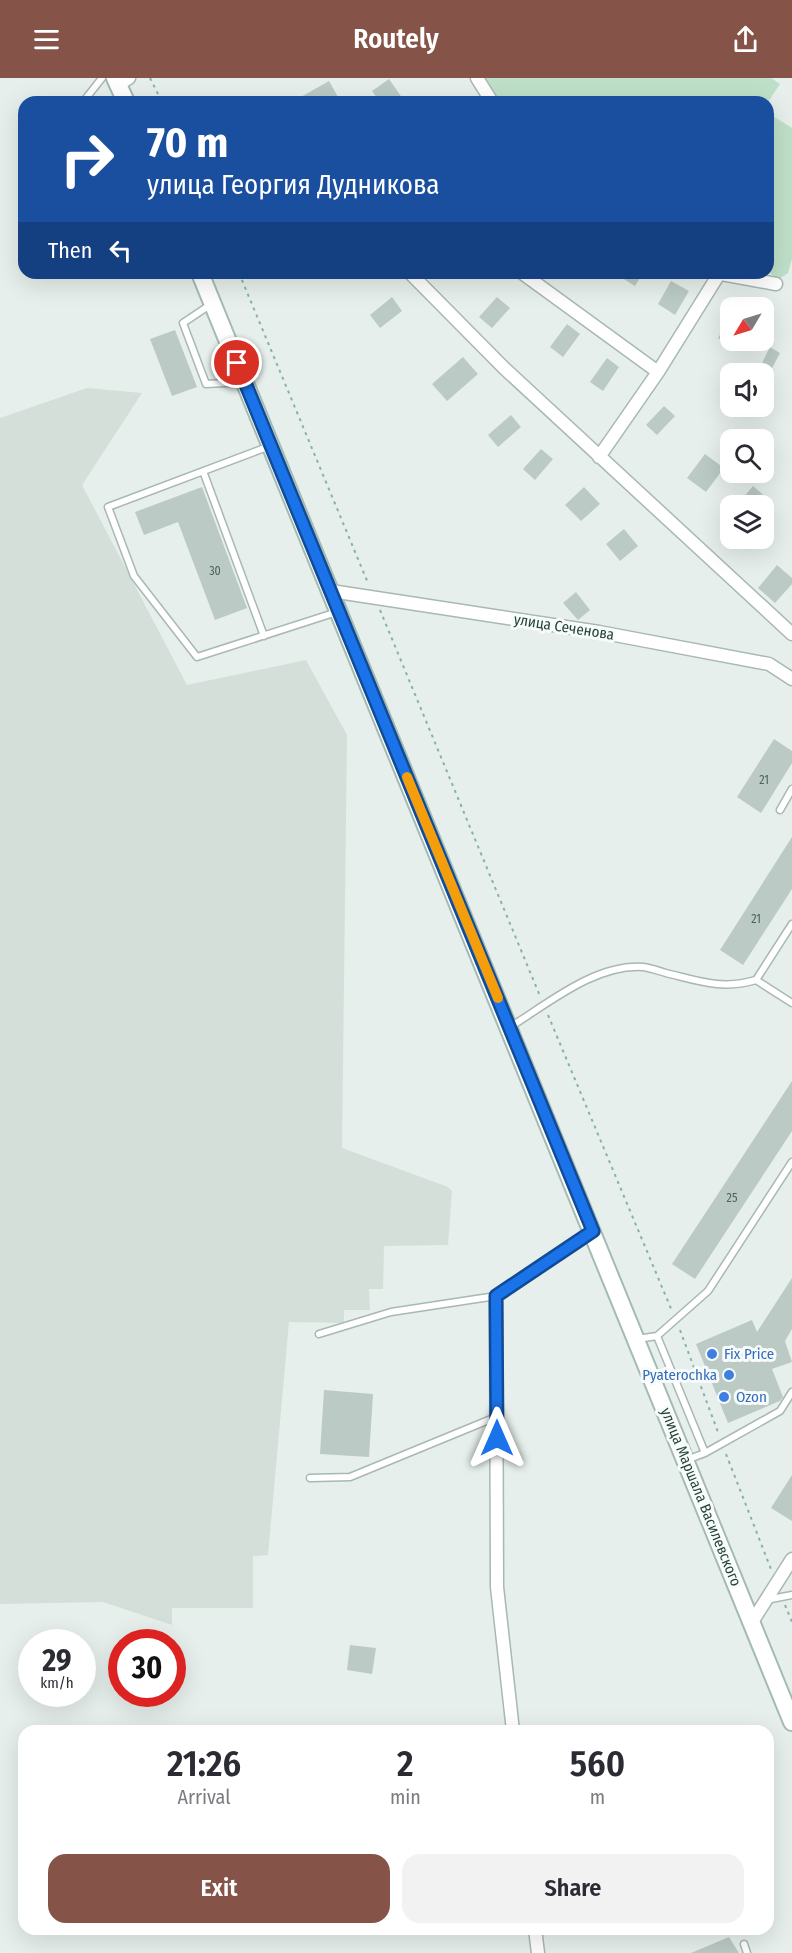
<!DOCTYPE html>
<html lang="en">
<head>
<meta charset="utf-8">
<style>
	body { margin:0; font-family:"Fira Sans Condensed",sans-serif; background:#f2f2f3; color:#2b2b33; height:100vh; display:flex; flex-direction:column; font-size:22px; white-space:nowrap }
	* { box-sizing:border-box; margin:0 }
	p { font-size:20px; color:#7c7c81 }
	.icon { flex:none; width:33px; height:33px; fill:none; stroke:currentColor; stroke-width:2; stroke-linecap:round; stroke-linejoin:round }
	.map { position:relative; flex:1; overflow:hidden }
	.panel { position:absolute; left:18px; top:1647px; width:756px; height:210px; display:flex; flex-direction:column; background:#fff; border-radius:18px; box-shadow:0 6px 24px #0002 }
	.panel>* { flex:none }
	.top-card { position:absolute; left:18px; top:18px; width:756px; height:183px; border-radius:18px; box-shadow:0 6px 24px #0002; background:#1a4fa0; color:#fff; overflow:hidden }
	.needle { width:39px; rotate:232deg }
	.tools { position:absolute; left:720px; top:219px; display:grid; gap:12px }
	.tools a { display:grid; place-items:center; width:54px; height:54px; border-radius:12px; background:#fff; box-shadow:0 6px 24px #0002; font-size:30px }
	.speed { position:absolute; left:18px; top:1551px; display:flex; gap:12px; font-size:30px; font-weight:700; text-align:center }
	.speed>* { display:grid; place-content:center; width:78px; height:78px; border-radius:50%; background:#fff; box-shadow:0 6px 24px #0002; line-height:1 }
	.speed small { font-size:15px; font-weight:400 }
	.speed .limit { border:9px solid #d22; background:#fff; color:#111 }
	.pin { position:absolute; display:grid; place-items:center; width:51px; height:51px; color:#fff; margin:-26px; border:3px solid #fff; border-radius:50%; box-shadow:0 2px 6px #0007 }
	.me { position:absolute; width:66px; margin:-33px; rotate:0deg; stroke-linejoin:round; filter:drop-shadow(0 0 4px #0008) }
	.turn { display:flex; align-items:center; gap:21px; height:126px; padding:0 30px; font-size:27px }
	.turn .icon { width:78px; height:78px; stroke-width:2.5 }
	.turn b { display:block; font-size:42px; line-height:51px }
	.then { display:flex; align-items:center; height:57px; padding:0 30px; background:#0003; gap:12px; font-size:22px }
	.eta { display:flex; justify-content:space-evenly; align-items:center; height:102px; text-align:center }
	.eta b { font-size:36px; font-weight:600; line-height:42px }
	.primary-button { display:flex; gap:12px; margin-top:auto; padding:12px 30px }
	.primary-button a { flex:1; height:69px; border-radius:18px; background:#855347; color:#fff; font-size:24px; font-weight:600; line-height:69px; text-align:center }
	.primary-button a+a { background:#f2f2f3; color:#2b2b33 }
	header { display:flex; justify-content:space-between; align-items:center; height:78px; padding:0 30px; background:#855347; color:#fff; font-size:27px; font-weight:600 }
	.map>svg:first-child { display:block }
</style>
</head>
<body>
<header><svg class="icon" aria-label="menu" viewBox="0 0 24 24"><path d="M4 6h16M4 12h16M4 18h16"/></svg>Routely<svg class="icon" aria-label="share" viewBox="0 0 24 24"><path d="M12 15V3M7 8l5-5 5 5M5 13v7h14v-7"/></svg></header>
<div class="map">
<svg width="792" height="1875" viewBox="0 0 792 1875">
	<rect width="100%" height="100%" fill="#e6efeb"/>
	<!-- built -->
	<path fill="#d4dfda" d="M87 310 142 315 82 407 187 607 306 582 347 657 342 1070 448 1109 452 1113 448 1167 384 1168 383 1211H369L370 1232H344V1245L289 1244 268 1477 253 1478V1530H172V1547L103 1524 0 1526V340Z"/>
	<!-- green -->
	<path fill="#bfe0c8" d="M483 0H771L780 6 768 24H497Z
		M768 35 792 50V181L788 195 779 201 768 194Z"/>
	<!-- building -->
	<path fill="#bbcac4" d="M389 1 405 24H380L372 13Z
		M329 3 338 19 328 24H292Z
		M614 195H643L635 208Z
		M671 203 689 213 675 237 658 226Z
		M392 219 402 233 380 250 370 237Z
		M497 219 510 230 492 250 479 239Z
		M730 240V268L718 260Z
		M567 246 580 256 563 279 550 269Z
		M175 252 197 309 172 318 150 261Z
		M770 269 780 275 771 292 761 287Z
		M463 279 478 296 447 323 432 306Z
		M607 280 619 289 603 313 590 304Z
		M664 328 675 338 657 357 646 347Z
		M511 337 521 349 498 369 488 357Z
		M541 371 553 381 535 402 523 391Z
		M705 376 724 390 706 414 687 400Z
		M753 408 768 421 762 428H736Z
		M202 409 247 530 215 542 178 444 144 457 135 434Z
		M584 409 600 426 581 443 565 427Z
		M624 451 638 468 620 483 606 466Z
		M777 487 792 500V506L775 525 758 510Z
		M576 514 590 532 578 542 563 525Z
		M774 661 792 673V685L761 735 737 719Z
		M792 759V811L743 887 720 872Z
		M792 1003V1053L695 1201 672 1186Z
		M792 1200V1251L785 1263 792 1284 772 1291 783 1319 780 1323 728 1345 696 1266 752 1242 757 1254Z
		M324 1312 373 1316 369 1379 320 1376Z
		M792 1397V1443L771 1430Z
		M350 1567 376 1570 372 1596 347 1592Z
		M729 1859 739 1875H691Z"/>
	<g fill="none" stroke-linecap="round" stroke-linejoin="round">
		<!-- lane casing -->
		<g stroke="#a8b8b2" stroke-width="9">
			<path id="lane" d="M83 24 102 0
				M210 227 183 245 206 306 244 304
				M270 368 108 429 134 498 197 579 337 534
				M203 393 264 558
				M780 732 792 711
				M792 846 756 902 792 925
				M510 949C549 925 595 886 643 889 651 890 659 893 666 895 699 903 722 912 756 902
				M319 1256 391 1234 496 1218
				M657 1258 708 1213 792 1084
				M637 1261 657 1258 705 1375 686 1382
				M705 1375 780 1333 792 1314
				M310 1400 350 1399 496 1339
				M766 1522 792 1517
				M744 1866 747 1875"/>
		</g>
		<!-- street casing -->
		<g stroke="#a8b8b2" stroke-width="15">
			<path id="street" d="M477 0 492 24
				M118 7 129 0
				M410 195 504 290 792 556
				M522 195 658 294
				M716 195 776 206
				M599 379 658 294 719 196
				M331 513 599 554 769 586 792 601
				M752 1544 792 1481
				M513 1653 497 1509 496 1218 593 1153
				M535 1851 538 1875"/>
		</g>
		<!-- secondary casing -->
		<g stroke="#a4bbb3" stroke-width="20">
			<path id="secondary" d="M115 0 126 24
				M200 195 792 1644"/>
		</g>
		<!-- path -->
		<path stroke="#86b3a5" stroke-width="2" stroke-dasharray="3 4.5" stroke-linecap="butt" d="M150 0 162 24
			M239 195 368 505
			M380 532 540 918
			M548 937 672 1233
			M680 1252 719 1357
			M726 1376 771 1491
			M785 1527 792 1544"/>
		<!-- lane -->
		<use href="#lane" stroke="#fff" stroke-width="6"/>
		<!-- street -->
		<use href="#street" stroke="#fff" stroke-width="12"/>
		<!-- secondary -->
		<use href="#secondary" stroke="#fff" stroke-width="16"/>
	</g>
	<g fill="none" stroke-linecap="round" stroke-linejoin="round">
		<!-- route casing -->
		<g stroke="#114b97" stroke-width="15">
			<path id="route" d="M237 285 593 1153 496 1218 497 1360"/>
		</g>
		<!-- route -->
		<use href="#route" stroke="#1a73e8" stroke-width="10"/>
		<!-- slow -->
		<path stroke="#f59e0b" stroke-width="10" d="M407 699 498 920"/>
	</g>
	<!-- markers -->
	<g fill="#3f7fe0" stroke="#f7fbf9" stroke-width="2">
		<circle cx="712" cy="1276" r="6"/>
		<circle cx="729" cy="1297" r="6"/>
		<circle cx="724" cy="1319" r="6"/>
	</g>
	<g text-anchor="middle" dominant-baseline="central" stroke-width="6" stroke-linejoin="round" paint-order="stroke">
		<!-- number labels -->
		<g font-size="12" fill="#4a645c">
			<text x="215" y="493">30</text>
			<text x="764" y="702">21</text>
			<text x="756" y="841">21</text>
			<text x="732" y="1120">25</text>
		</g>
		<!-- street labels -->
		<g font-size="15" fill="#24423a" stroke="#f7fbf9">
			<text transform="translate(564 549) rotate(9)">улица Сеченова</text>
			<text transform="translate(701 1419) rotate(68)">улица Маршала Василевского</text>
		</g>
		<!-- shop labels -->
		<g font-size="15" fill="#366cbe" stroke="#f7fbf9" text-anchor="start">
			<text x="724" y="1276">Fix Price</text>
			<text x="717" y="1297" text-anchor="end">Pyaterochka</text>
			<text x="736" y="1319">Ozon</text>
		</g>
	</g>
</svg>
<div class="tools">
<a><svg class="needle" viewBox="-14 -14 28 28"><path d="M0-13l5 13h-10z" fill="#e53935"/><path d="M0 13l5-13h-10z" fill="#7c7c81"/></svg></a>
<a><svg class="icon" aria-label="sound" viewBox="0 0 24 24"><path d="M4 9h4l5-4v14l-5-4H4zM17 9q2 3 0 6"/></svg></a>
<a><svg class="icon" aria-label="search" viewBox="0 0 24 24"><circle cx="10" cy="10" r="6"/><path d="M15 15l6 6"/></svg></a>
<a><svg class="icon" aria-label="layers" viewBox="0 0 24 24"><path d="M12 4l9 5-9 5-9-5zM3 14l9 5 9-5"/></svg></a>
</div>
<div class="speed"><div>29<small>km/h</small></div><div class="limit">30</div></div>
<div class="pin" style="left:237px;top:285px;background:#d93025"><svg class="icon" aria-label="arrive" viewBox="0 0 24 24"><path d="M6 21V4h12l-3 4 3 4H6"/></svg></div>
<svg class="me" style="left:497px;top:1360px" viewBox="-20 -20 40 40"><path d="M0-17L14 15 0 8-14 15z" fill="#1a73e8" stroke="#fff" stroke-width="4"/></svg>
<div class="top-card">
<div class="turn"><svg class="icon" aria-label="right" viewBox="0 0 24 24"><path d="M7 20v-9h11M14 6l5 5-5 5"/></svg><div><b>70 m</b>улица Георгия Дудникова</div></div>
<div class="then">Then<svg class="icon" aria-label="left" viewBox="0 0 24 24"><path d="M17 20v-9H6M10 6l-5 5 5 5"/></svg></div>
</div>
<section class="panel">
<div class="eta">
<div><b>21:26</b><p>Arrival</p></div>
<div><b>2</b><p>min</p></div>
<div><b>560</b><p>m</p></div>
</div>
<div class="primary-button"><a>Exit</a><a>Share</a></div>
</section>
</div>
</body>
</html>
